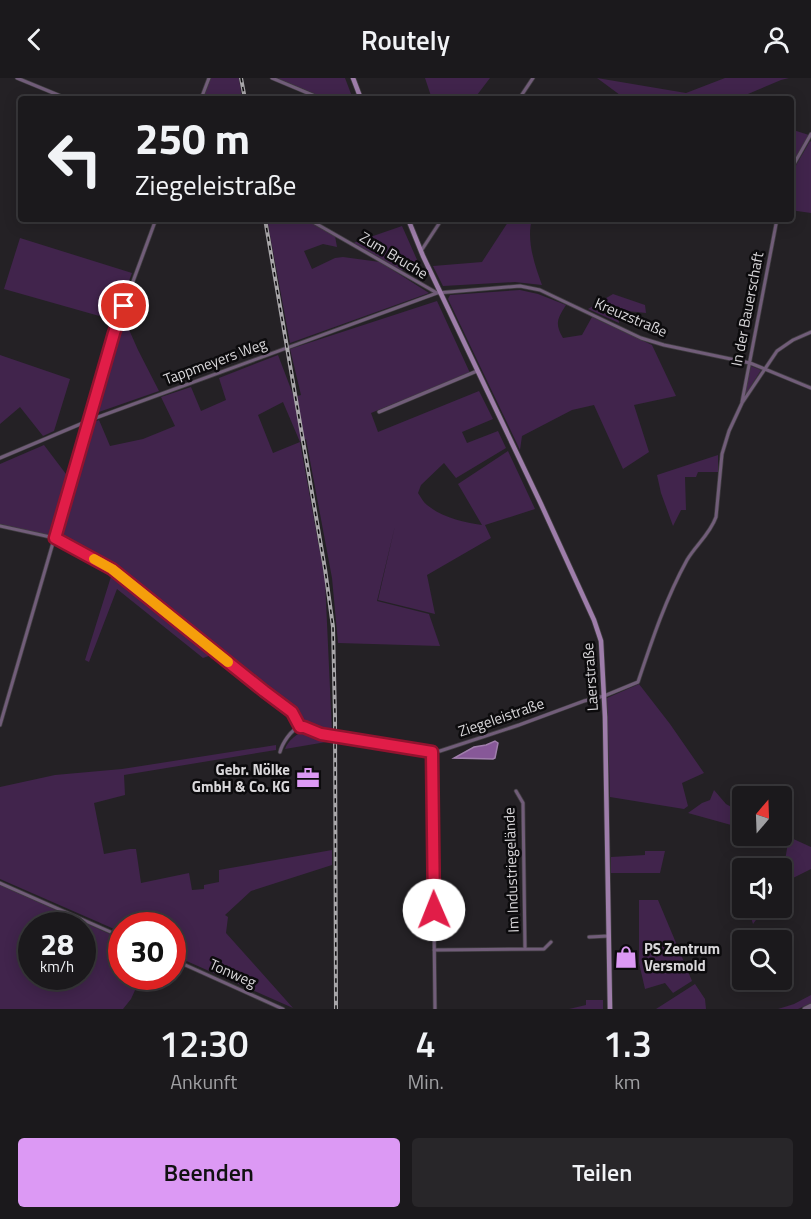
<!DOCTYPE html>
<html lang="de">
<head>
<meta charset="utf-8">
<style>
	body { margin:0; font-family:"Titillium Web",sans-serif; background:#282629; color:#f1f3f6; height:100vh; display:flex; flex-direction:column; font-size:22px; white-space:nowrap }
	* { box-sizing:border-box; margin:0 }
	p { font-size:20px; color:#a0a0a3 }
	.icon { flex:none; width:33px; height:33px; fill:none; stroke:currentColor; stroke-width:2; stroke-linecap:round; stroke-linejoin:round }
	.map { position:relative; height:931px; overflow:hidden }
	.panel { display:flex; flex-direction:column; background:#1b191c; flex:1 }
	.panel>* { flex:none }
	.top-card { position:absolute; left:18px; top:18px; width:776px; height:126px; border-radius:6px; box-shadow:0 3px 15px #0003,0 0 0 2px #39383b; background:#1b191c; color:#f1f3f6; overflow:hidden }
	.needle { width:39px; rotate:19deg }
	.controls { position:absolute; left:732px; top:708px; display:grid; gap:12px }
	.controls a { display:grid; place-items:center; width:60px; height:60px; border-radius:6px; background:#1b191c; box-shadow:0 3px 15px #0003,0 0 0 2px #39383b; font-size:30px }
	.speed { position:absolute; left:18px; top:834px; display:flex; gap:12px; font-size:30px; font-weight:700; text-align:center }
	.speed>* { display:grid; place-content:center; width:78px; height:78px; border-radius:50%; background:#1b191c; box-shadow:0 3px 15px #0003,0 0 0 2px #39383b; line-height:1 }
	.speed small { font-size:15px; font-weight:400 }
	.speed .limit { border:9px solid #d22; background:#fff; color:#111 }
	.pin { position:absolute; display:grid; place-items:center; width:51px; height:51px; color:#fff; margin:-26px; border:3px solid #fff; border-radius:50%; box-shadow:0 2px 6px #0007 }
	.me { position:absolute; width:66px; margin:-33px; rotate:359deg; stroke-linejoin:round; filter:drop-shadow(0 0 4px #0008) }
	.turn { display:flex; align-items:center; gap:21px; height:126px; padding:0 18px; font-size:27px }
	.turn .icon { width:78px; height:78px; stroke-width:2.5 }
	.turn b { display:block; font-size:42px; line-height:51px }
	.eta { display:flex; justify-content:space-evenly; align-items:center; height:102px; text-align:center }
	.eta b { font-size:36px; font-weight:600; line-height:42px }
	.cta { display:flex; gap:12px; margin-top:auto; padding:12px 18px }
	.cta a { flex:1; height:69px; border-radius:6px; background:#dc99f4; color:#111; font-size:24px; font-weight:600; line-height:69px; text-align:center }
	.cta a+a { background:#282629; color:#f1f3f6 }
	header { display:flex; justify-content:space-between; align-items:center; height:78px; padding:0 18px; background:#1b191c; font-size:27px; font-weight:600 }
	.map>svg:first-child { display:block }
</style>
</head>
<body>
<header><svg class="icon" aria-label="back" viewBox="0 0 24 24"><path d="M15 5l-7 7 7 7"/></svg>Routely<svg class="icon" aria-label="person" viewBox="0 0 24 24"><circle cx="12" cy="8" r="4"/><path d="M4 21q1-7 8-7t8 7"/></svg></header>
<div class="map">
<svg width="811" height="931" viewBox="0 0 811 931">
	<rect width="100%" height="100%" fill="#242125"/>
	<!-- green -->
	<path fill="#41244c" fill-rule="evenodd" d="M211 0H239L242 21H203Z
		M277 0H345L353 21H327Z
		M425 0H490L474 21H432Z
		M597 0 686 15 725 0H789L781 2 736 21H618L620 17Z
		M790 51 809 57 791 89H790Z
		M810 63 811 64V135L790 132 791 96Z
		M267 141H304L335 158 337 169 323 166 304 173 312 191 335 180 343 179 380 184 429 215 290 265Z
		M510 141H532C526 162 535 188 542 207L515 204 443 208 433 188 482 184Z
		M402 148 418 184 401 193 353 165Z
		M20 160 132 195 119 229 138 272 159 313 96 335 93 333 110 276 117 243 4 211Z
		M520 212 538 216 566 227C558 240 554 245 563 260L582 257 592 239 652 267 676 318 634 327 649 374 623 391 594 327 572 332 522 358 520 372 448 221 450 217Z
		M613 216 645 227 646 235 618 232 619 245 588 231Z
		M437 223 470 295 371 335 378 354 479 313 493 341 462 354 467 365 498 353 506 370 456 400 444 385 421 407 418 415C421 419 423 424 427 427 443 440 463 444 482 447L458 406 508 373 535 431 485 447 491 460 427 497 435 536 378 522 395 448 377 523 429 536 440 568 338 565 332 500 306 361 300 364 325 502 332 654 318 653 302 644 298 635 220 574 203 580 117 511 89 584 85 582 114 489 60 459 91 345 99 342 110 368 143 361 175 348 161 319 191 309 201 333 226 322 219 300 278 277 294 319 301 317 290 271ZM283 324 300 364 273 375 258 337Z
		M0 277 70 301 54 353 43 358 20 329 0 346Z
		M751 288 761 292 746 316 745 315Z
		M44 367 69 400 53 458 0 446V386Z
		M718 377V394H698L696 399H685L686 432H681L673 448 661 415 657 397Z
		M639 606 670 646 704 695 682 705 688 728 684 731 610 719 607 620Z
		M304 653 332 663 285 671C288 663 296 656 304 653Z
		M276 667V672L124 697 125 717 94 725 104 776 130 771H136L141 805 189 795 192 812 204 811V807L219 804V792L332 772V787L251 813 225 837 228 839 226 855 293 930 173 877 172 848H122L121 854 0 801V709L55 697 122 691Z
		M714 712 726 726 742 735V750L688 735 702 725 710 722Z
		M789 759 811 769V791L791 801 782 809V800Z
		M645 773H665L660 795H611V779L645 777Z
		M0 807 121 861 122 898 141 899 131 921 123 931H0ZM32 848H82V898H32Z
		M639 822H658L692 903 673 915 665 905 645 911 639 885Z
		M748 830H765L753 846Z
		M695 906 705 921 706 931H656Z
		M811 917V925L798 931H778L794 926Z
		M586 922H603V931H569L586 927Z"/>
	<!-- water -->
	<path fill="#875898" stroke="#a07eac" stroke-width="1.5" d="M495 663 498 665 495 680 493 681 454 680 474 669 486 667Z"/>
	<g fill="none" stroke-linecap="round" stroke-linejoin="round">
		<!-- minor casing -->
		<g stroke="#413e42" stroke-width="4.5">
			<path id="minor" d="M17 0 68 21
				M272 0 322 21
				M201 21 209 0
				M519 21 533 0
				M790 93 811 56
				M308 141 437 215
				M421 173 442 141
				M742 324 777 141
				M379 334 477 293
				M0 380 90 342 437 215 520 208 540 212 641 260 664 267 750 285 811 310
				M0 448 55 460 112 491 264 613 292 634 300 649
				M0 647 114 255 156 141
				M280 674C282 666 291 651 300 649 308 647 315 655 322 656 357 662 391 667 426 673H440L519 647 584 623 604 618 638 604C652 562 666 520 687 482 696 467 710 456 716 439L722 376 729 353 742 325 777 273 793 262 811 254
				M432 674 435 931
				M516 713 523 725 525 871
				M0 805 122 859
				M589 859 609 858
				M434 872 544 871 551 864
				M172 881 283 931"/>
		</g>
		<!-- tertiary casing -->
		<g stroke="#413e42" stroke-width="6">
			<path id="tertiary" d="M805 931 811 928"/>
		</g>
		<!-- secondary casing -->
		<g stroke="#413e42" stroke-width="6">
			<path id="secondary" d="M353 0 361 21
				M408 141 423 178 541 426 594 542 601 563 605 639 610 931"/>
		</g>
		<!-- minor -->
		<use href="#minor" stroke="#715d79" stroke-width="3"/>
		<!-- tertiary -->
		<use href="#tertiary" stroke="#715d79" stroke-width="4.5"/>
		<!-- secondary -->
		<use href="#secondary" stroke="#9e7daa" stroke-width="4.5"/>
		<!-- rail casing -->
		<g stroke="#a8a6a9" stroke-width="4">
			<path id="rail" d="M241 0 245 21
				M265 141 325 491 333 549 335 638 336 931"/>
		</g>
		<!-- rail -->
		<use href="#rail" stroke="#0c0b0d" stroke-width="1.5" stroke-dasharray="4.5" stroke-linecap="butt"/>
	</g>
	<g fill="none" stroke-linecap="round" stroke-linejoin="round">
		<!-- route casing -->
		<g stroke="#92132f" stroke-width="15">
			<path id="route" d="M124 228 114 255 55 460 112 491 264 613 292 634 300 649H304L321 656 432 674 434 832"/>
		</g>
		<!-- route -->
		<use href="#route" stroke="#e11d48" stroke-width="10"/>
		<!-- slow -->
		<path stroke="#f59e0b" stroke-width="10" d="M94 481 112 491 228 584"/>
	</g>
	<!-- icons -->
	<defs>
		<g id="office-bare" transform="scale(1.8)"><path d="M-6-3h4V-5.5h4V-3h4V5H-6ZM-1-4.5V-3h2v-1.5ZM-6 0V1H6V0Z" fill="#dc99f4" stroke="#0c0b0d" stroke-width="2.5" paint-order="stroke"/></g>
		<g id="shop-bare" transform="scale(1.8)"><path d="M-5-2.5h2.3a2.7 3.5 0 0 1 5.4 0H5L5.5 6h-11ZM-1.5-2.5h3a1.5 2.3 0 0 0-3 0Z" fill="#dc99f4" stroke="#0c0b0d" stroke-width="2.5" paint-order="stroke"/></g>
	</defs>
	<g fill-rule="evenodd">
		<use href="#office-bare" x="308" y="700"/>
		<use href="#shop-bare" x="626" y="879"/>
	</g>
	<g text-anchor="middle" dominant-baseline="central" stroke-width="5" stroke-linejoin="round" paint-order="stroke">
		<!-- street labels -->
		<g font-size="15" fill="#d9d7da" stroke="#0c0b0d">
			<text transform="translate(394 177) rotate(31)">Zum Bruche</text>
			<text transform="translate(747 231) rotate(-79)">In der Bauerschaft</text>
			<text transform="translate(631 239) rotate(23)">Kreuzstraße</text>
			<text transform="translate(215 283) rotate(-20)">Tappmeyers Weg</text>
			<text transform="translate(590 599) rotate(-94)">Laerstraße</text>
			<text transform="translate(501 639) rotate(-19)">Ziegeleistraße</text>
			<text transform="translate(511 792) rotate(-92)">Im Industriegelände</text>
			<text transform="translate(233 895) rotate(24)">Tonweg</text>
		</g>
		<!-- poi labels -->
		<g font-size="15" font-weight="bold" fill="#d9d7da" stroke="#0c0b0d" text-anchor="end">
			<text x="290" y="691">Gebr. Nölke<tspan x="290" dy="17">GmbH &amp; Co. KG</tspan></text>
			<text x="644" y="870" text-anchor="start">PS Zentrum<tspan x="644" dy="17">Versmold</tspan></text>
		</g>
	</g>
</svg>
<div class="controls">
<a><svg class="needle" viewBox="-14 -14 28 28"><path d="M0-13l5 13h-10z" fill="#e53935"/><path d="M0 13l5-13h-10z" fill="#a0a0a3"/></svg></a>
<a><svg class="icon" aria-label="sound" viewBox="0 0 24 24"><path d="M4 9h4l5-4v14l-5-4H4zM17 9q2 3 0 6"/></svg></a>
<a><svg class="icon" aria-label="search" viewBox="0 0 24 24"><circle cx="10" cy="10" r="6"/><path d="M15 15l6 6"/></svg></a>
</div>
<div class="speed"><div>28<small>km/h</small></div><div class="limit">30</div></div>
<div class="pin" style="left:124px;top:228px;background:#d93025"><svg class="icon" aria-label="arrive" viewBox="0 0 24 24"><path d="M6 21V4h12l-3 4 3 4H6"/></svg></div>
<svg class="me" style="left:434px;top:832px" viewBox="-20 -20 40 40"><circle r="19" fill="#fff"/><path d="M0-13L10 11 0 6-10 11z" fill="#e11d48"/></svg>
<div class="top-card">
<div class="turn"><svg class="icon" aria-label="left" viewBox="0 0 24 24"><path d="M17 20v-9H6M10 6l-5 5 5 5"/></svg><div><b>250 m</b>Ziegeleistraße</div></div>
</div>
</div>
<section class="panel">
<div class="eta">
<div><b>12:30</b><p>Ankunft</p></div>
<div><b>4</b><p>Min.</p></div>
<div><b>1.3</b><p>km</p></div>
</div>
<div class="cta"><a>Beenden</a><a>Teilen</a></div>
</section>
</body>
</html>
